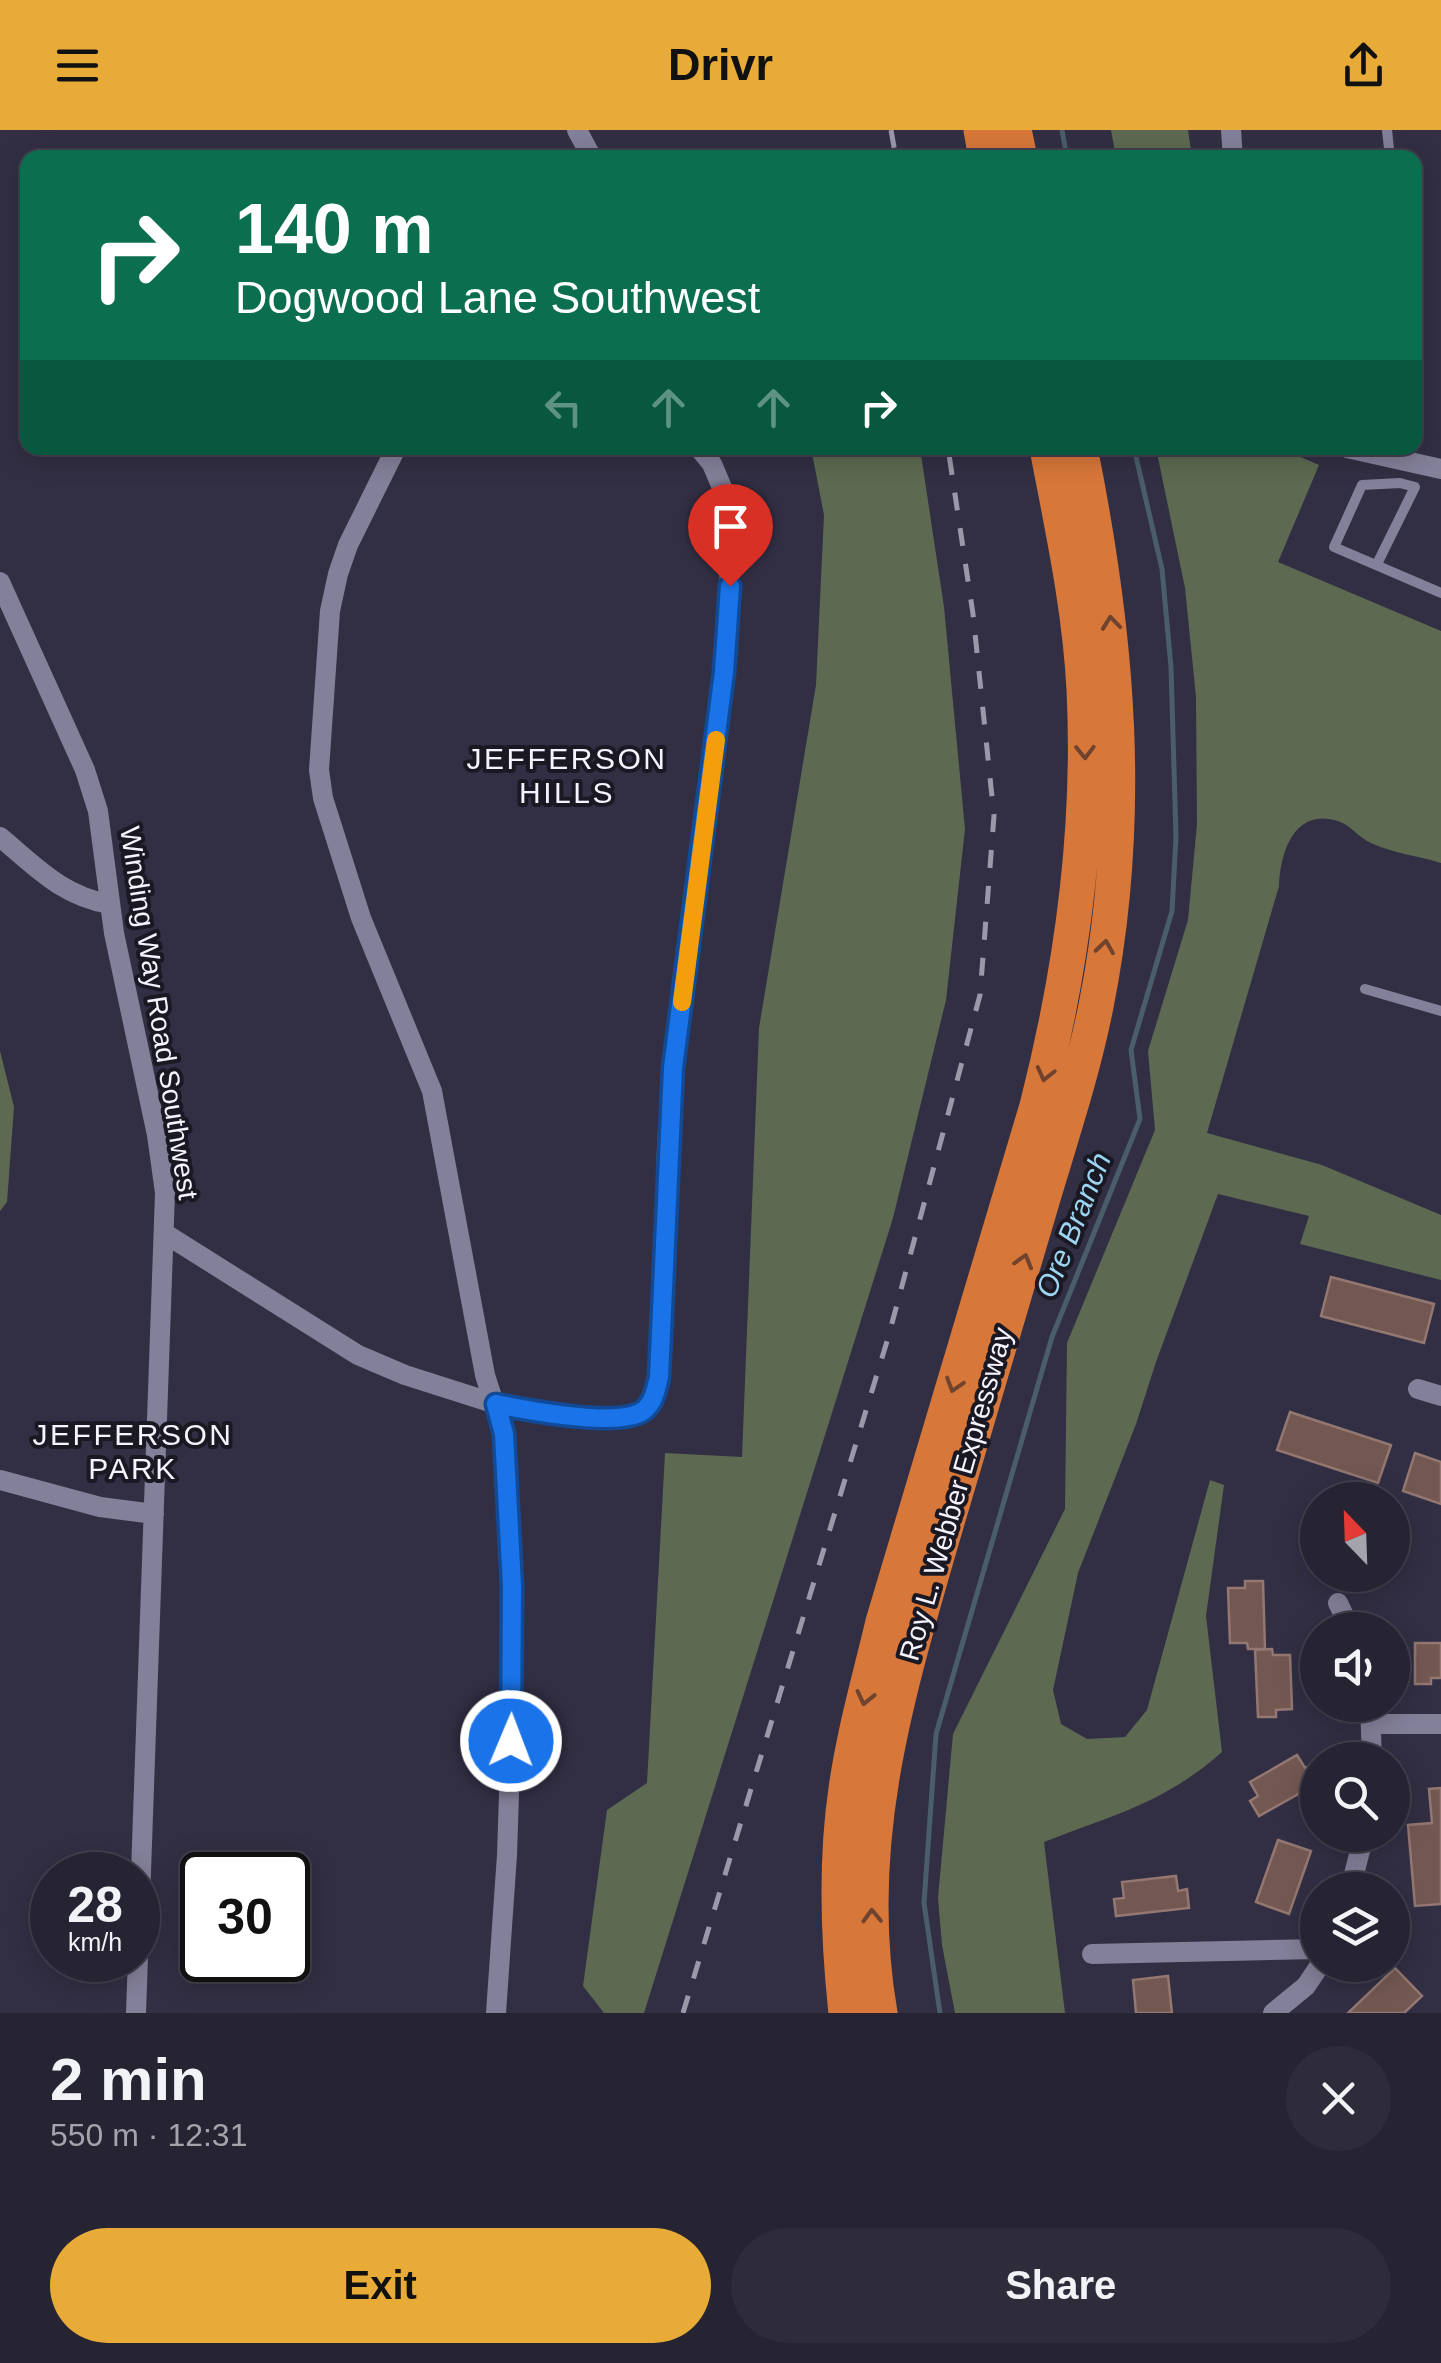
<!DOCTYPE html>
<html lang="en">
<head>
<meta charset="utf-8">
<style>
	body { margin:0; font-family:Helvetica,sans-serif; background:#2e2b3b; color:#f1f3f6; height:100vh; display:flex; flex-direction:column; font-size:38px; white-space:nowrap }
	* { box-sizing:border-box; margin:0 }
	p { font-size:32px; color:#a4a4ac }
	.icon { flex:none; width:55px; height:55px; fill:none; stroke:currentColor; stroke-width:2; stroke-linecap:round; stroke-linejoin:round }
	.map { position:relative; height:1883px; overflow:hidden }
	.side { display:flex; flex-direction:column; background:#262333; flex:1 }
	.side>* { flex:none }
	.top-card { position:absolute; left:20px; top:20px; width:1402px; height:305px; border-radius:20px; box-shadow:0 5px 25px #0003,0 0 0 2px #42404e; background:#0b6e4f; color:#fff; overflow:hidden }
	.needle { width:65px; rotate:337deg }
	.controls { position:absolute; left:1300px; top:1352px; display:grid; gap:20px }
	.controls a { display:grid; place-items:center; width:110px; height:110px; border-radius:50%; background:#262333; box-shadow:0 5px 25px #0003,0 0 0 2px #42404e; font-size:50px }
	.speed { position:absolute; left:30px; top:1722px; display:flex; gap:20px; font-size:50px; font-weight:700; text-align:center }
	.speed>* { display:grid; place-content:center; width:130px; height:130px; border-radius:50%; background:#262333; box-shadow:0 5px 25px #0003,0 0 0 2px #42404e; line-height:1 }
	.speed small { font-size:25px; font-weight:400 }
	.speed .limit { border:5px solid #111; border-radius:15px; background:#fff; color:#111 }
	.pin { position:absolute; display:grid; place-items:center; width:85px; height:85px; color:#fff; margin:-102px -42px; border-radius:50% 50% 50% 0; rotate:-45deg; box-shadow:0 0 10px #0007 }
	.pin .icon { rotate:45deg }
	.me { position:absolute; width:110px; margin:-55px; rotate:1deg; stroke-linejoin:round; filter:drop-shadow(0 0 8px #0008) }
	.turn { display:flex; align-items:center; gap:35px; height:210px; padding:0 50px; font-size:45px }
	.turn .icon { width:130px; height:130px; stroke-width:2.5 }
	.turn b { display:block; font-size:70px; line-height:85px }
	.lanes { display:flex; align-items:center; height:95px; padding:0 50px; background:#0003; justify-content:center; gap:50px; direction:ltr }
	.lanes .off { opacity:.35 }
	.round { display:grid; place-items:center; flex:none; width:105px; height:105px; border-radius:52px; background:#2e2b3b }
	.summary { display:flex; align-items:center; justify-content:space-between; height:170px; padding:0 50px }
	h1 { font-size:60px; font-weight:600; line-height:75px }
	.cta { display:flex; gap:20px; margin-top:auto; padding:20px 50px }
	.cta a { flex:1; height:115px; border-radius:60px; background:#e8ab37; color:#111; font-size:40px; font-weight:600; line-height:115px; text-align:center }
	.cta a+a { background:#2e2b3b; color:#f1f3f6 }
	header { display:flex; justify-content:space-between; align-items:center; height:130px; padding:0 50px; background:#e8ab37; color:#111; font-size:45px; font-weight:600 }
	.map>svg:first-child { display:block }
</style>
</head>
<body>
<header><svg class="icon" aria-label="menu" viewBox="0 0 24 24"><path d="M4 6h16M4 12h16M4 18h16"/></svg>Drivr<svg class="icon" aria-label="share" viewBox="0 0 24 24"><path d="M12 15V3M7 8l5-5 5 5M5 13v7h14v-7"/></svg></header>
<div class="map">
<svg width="1441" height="1883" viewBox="0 0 1441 1883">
	<rect width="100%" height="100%" fill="#322f44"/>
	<!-- forest -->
	<path fill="#5d6a51" d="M1111 0H1188L1192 27H1116Z
		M811 318H920L944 477 965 699 946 870 893 1088 644 1883H604L583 1856 607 1680 647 1653 665 1323 742 1327 759 898 816 555 824 385Z
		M1156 318H1280L1319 335 1278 432 1441 501V733C1419 726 1392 723 1371 713 1359 708 1351 695 1338 691 1294 677 1280 723 1279 756L1207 1003 1322 1035 1441 1085V1150L1300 1114 1309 1086 1218 1064 1156 1232 1136 1294 1078 1443 1053 1560 1061 1594 1087 1609 1125 1607 1147 1580 1210 1350 1224 1355 1206 1486 1222 1622C1163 1674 1115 1684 1044 1712L1065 1883H955L942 1815 938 1768 953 1604 1065 1379 1067 1213 1155 1000 1148 921 1188 790 1197 694 1196 567 1185 458Z
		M0 921 14 977 7 1072 0 1081Z"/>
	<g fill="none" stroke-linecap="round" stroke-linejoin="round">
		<!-- stream -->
		<path stroke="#4a5d6a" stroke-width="5" d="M1062 0 1067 28
			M940 1883 924 1773 936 1604 1052 1207 1140 989 1131 920 1172 781 1176 707 1171 537 1162 439 1134 318"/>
	</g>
	<!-- building -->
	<path fill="#735852" stroke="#937770" stroke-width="2.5" d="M1331 1147 1434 1174 1424 1213 1321 1186Z
		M1290 1282 1391 1315 1378 1353 1277 1320Z
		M1415 1323 1441 1332V1374L1403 1361Z
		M1245 1451H1263L1265 1519H1248L1247 1513H1230L1228 1458H1245Z
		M1415 1513H1441V1548H1431V1554H1415Z
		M1272 1519 1273 1525H1290L1292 1579 1276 1580V1587H1258L1255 1520Z
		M1297 1625 1305 1638 1314 1634 1318 1653 1259 1686 1250 1671 1258 1666 1250 1652Z
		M1441 1658V1774L1415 1776 1408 1695 1432 1693 1429 1659Z
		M1278 1710 1311 1721 1289 1784 1256 1772Z
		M1176 1746 1178 1761 1187 1759 1189 1778 1116 1786 1114 1769 1124 1768 1122 1752Z
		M1395 1838 1422 1866 1404 1883H1348Z
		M1168 1846 1172 1883H1136L1133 1850Z"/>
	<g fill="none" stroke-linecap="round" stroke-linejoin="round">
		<!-- service -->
		<path stroke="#838099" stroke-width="10" d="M1387 0 1390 28
			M1377 434 1415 357 1400 353 1362 355 1334 417 1441 463
			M1365 859 1441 881"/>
		<!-- minor -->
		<path stroke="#838099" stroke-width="20" d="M577 0 592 28
			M1231 0 1233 28
			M396 318 348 415 338 444 330 481 319 640 323 668 361 788 432 961 485 1245 504 1305 512 1456V1574L507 1725 496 1883
			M1347 318 1441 339
			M0 452 85 640 98 681 114 803 157 1005 165 1063 136 1883
			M0 707C36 737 62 766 109 774
			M164 1103 358 1225 405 1245 496 1274 583 1287 631 1286 647 1279 654 1268 661 1232 667 1015 673 938 729 490 730 389 726 367 712 334 699 318
			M1418 1259 1441 1266
			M0 1350 100 1377 154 1384
			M1338 1473 1351 1500
			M1370 1575 1372 1630
			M1372 1594H1441
			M1350 1760 1364 1705
			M1092 1824 1318 1819
			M1273 1883 1306 1856 1320 1835"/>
		<!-- motorway -->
		<path stroke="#d7773a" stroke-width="35" d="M981 0 986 28
			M1014 0 1020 28
			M846 1883C838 1809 835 1733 846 1659 854 1602 870 1547 883 1492L1037 976C1072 839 1091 702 1084 560 1080 478 1062 397 1047 318
			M880 1883C851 1716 896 1567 942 1409 974 1301 1006 1193 1038 1085 1058 1016 1082 947 1096 876 1134 686 1118 506 1080 318"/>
		<!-- rail -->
		<path stroke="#9b99a9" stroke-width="5" stroke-dasharray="18 18" stroke-linecap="butt" d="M891 0 896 28
			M683 1883 888 1208 980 865 994 686 973 484 948 318"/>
	</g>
	<!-- one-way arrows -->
	<defs><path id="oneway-chevron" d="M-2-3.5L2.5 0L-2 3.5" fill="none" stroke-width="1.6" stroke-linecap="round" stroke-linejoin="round" transform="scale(2.5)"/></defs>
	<g stroke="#6f432d">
		<use href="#oneway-chevron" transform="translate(1111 493) rotate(-96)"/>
		<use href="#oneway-chevron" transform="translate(1085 622) rotate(89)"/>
		<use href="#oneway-chevron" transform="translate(1105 817) rotate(-82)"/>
		<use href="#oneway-chevron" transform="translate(1045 944) rotate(104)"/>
		<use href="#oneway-chevron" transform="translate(1024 1131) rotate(-74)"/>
		<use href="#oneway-chevron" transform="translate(954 1255) rotate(107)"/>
		<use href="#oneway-chevron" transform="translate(865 1568) rotate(103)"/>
		<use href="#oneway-chevron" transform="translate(872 1786) rotate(-92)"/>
	</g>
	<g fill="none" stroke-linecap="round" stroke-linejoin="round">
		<!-- route casing -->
		<g stroke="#114b97" stroke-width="25">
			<path id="route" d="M511 1611 512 1456 504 1304 496 1274C526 1280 618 1298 643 1281 654 1273 656 1259 659 1247L673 938 724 542 730 456"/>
		</g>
		<!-- route -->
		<use href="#route" stroke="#1a73e8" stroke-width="18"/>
		<!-- slow -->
		<path stroke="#f59e0b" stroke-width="18" d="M682 872 716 610"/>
	</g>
	<g text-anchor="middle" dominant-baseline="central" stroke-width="8" stroke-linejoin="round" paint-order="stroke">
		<!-- street labels -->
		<g font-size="28" fill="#f4f3ff" stroke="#1a1923">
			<text transform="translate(159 883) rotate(81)">Winding Way Road Southwest</text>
			<text transform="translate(956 1364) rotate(-74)">Roy L. Webber Expressway</text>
		</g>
		<!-- neighbourhood labels -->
		<g font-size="30" letter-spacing="2.5" fill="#f4f3ff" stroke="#1a1923">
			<text x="567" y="628">JEFFERSON<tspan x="567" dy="34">HILLS</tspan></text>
			<text x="133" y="1304">JEFFERSON<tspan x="133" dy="34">PARK</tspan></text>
		</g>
		<!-- water labels -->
		<g font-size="30" font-style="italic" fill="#9cd5f2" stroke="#1a1923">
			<text transform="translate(1073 1095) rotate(-68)">Ore Branch</text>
		</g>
	</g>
</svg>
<div class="controls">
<a><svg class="needle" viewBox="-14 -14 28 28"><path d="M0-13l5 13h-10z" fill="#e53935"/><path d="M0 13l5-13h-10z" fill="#a4a4ac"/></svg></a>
<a><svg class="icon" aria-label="sound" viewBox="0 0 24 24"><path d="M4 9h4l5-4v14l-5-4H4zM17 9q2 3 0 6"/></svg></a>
<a><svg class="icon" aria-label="search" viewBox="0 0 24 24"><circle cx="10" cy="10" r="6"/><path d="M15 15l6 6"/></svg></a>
<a><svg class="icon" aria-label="layers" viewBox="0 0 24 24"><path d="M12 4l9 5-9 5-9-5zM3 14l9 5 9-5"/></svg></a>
</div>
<div class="speed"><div>28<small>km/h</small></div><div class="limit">30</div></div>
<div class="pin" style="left:730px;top:456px;background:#d93025"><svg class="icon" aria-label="arrive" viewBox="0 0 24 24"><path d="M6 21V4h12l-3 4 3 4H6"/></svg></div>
<svg class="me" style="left:511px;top:1611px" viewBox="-20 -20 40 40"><circle r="17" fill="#1a73e8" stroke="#fff" stroke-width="3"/><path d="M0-11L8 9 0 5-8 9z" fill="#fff"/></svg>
<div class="top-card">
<div class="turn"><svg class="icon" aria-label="right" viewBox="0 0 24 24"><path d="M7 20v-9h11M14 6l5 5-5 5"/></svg><div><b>140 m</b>Dogwood Lane Southwest</div></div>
<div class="lanes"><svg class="icon off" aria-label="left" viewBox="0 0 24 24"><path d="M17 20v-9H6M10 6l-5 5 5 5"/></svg><svg class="icon off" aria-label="ahead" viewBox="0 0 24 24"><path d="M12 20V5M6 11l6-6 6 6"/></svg><svg class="icon off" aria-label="ahead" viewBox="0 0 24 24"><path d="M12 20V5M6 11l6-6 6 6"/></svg><svg class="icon" aria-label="right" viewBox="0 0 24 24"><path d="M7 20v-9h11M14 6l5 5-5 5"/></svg></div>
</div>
</div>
<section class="side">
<div class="summary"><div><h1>2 min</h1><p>550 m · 12:31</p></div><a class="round"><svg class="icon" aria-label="close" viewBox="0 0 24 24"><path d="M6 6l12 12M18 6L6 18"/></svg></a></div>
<div class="cta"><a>Exit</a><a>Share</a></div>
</section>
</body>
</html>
